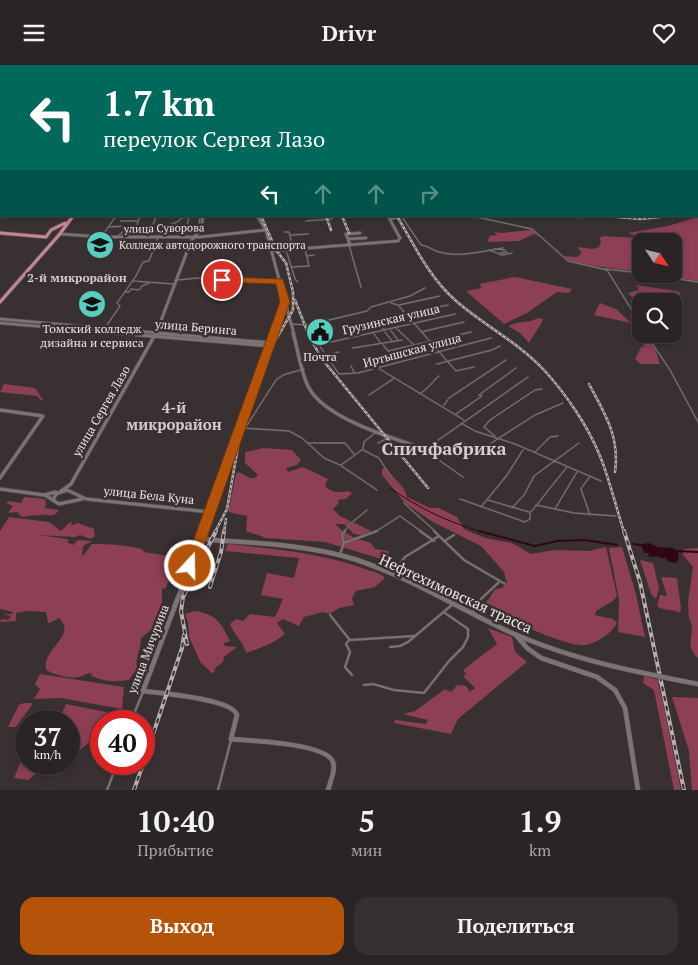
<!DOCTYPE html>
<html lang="ru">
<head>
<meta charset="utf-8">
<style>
	body { margin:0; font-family:"PT Serif",serif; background:#373032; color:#f1f3f6; height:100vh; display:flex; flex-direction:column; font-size:19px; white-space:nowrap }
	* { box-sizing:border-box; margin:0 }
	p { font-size:16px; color:#a6a4a7 }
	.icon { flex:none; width:28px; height:28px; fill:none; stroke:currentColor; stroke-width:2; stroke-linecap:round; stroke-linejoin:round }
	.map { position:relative; height:725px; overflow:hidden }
	.side { display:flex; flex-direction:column; background:#2b2426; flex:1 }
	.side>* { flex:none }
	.hud { position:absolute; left:0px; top:0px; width:699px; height:152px; box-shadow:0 2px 8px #0003,0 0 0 1px #474143; background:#00695c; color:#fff; overflow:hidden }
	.needle { width:32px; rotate:125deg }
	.controls { position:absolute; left:632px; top:168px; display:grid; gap:10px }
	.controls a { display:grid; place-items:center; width:50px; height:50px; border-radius:10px; background:#2b2426; box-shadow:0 2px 8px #0003,0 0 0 1px #474143; font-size:25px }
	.speed { position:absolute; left:15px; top:645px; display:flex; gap:10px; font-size:25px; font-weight:700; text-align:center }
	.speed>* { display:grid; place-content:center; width:65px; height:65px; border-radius:50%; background:#2b2426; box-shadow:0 2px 8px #0003,0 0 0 1px #474143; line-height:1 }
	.speed small { font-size:12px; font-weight:400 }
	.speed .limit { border:8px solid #d22; background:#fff; color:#111 }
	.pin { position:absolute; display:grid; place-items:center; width:42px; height:42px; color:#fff; margin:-21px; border:2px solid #fff; border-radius:50%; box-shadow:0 1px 5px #0007 }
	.me { position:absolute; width:55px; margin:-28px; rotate:21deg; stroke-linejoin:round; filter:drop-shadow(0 0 4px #0008) }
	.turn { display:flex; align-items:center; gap:18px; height:105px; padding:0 20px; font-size:22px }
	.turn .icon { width:65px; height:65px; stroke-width:2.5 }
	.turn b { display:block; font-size:35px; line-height:42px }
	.lanes { display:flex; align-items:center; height:48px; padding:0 20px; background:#0003; justify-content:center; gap:25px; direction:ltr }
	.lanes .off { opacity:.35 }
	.eta { display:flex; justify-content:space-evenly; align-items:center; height:85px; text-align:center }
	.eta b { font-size:30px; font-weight:800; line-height:35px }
	.primary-button { display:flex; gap:10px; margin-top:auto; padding:10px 20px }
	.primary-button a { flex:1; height:58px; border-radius:15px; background:#b45309; color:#fff; font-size:20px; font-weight:800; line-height:58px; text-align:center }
	.primary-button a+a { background:#373032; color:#f1f3f6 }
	header { display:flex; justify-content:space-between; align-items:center; height:65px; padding:0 20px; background:#2b2426; font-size:22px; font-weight:800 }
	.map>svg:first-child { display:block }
</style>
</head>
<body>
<header><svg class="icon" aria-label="menu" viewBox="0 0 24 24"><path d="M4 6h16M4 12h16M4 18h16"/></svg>Drivr<svg class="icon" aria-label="heart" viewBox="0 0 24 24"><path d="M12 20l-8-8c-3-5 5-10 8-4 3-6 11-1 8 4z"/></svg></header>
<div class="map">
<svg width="698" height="725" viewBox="0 0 698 725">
	<rect width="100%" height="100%" fill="#393032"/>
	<!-- green -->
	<path fill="#8d3f54" d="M698 152V216L651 209H674V176H641V207L579 199 569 196 563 191 577 192 582 188 577 182 593 184 599 182 601 176 599 173 604 171 636 173 637 171 628 168 668 161Z
		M529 163 541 172 534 169 519 176 487 177 490 171 497 170 494 167 502 168 530 165Z
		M515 212 572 224 569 228 557 227 527 248 504 259 466 226 482 223 479 219Z
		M636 220 676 226 681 228 674 236H641V240L628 228 639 225Z
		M600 238 616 244 631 258 594 250Z
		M538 253 543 254 542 257 529 278 520 268 508 261C518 256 530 258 538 253Z
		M639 266 645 269 655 284 660 299H641L635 294 641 282H644Z
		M4 319 35 323 43 335 42 336 37 331 0 327Z
		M263 383 292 385 301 395 297 400 286 403 288 407 303 402 328 414 325 421C333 428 338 428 348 426L352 428 346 434 338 435 339 438 333 444 340 451 371 466 367 471 354 469 344 459H335C345 470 357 474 371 478L375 484 388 486 390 492 388 496 325 477 266 473 246 466 247 451 228 447 236 409 238 407C246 409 251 418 258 410L245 398V387Z
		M386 403 404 424 407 432 430 443H439L457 452 464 464 485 473 512 478 531 489 555 485 589 486 606 482 617 531 613 536 596 546 595 550 613 554 617 558C612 568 597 578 586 580 567 583 506 553 487 543L485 538C490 534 491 529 495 524L502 523 507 518 504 507 481 481 433 457 405 438 382 410V404Z
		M24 432 45 434 46 440 44 443 59 445C53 454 48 449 40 450 34 450 28 451 22 452L17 447 8 448 13 441 6 438 9 436 21 438Z
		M9 452 49 457 61 466 70 457 72 458 71 461 78 458 94 464 95 471 91 474 80 470 75 472 39 470 67 474 69 475 67 477 73 480 78 475 92 476 83 481 82 492 92 479C109 479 126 480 142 484L144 487 176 492 166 510 171 508 166 523 162 524V537L151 565 141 573C141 585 135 592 137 603L129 615C116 617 104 617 92 611L91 608C86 608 84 611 79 612 69 614 56 610 46 605 42 583 78 571 59 553L50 558H48L46 547 27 546 16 548V556L0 557 1 554 8 555 11 551 3 549H12L13 547 0 544V466Z
		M228 479C276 484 323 488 368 505 375 507 380 508 385 513L375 522 356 526 352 533 354 540 339 543 330 549 323 547 304 552 299 561 283 554 277 558 285 569C273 579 260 583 246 588 243 576 234 570 230 559L236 554 243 556 250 549 275 552 283 534 261 530 267 508 294 513 299 493 225 486Z
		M622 482 636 529 645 572 618 567 619 535 609 483Z
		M698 483V593C682 578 698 567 689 554L688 537 693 502 683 490 684 484Z
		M640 495 653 498 659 523 656 534 651 529Z
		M661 512 677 513 681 543 680 548C672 543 664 547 657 541L660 530 667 531Z
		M194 546C216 549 221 557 230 576L224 578 225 581 237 582 224 592 223 597 216 602 213 609 201 598 189 572 188 558 185 549Z
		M488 563 512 572 515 587 527 597 458 654 451 669 394 658 395 655 426 659 428 655 403 649 415 646 445 624 451 627 457 620 466 621 470 627 475 623 463 611 466 609 463 605 497 579Z
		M40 609 124 622 122 644 61 633 34 634 40 624 35 619Z
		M644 611 659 615 658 619C661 623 678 711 681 725H674L654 625 643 618Z
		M672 632 698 633V725H692L689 686Z
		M24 638H31L32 640 16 662H8L19 640Z
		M66 639 106 647 115 656H101V678L93 674 79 686 69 690V656H59Z
		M26 684V699H45L29 715 14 713Z"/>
	<!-- water -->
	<path fill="#320514" d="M649 478 658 482 673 483 679 488 678 496 675 498 667 496 666 493H660L657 490V492L647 491 650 488H644L641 479Z"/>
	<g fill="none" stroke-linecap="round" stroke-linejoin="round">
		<!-- stream-far1 -->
		<path stroke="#320514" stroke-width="1" d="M390 423C419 443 449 458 483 467"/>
		<!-- stream -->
		<path stroke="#320514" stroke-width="2" d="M479 466 535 481 557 476 585 475 617 480
			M633 479 641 480
			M677 486 698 487"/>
		<!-- street-far1 casing -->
		<g stroke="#554e4f" stroke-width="2">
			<path id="street-far1" d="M129 0 134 1
				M182 0 186 1
				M328 0 333 1
				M549 0 552 1
				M576 0 582 1
				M631 0 637 1
				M645 0 652 1
				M665 0 671 1
				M686 0 693 1
				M162 1 176 0
				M324 1 326 0
				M566 1 570 0
				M607 1 609 0
				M0 82 1 80
				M200 151 199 160 193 164H201
				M472 151 532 164 568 196 607 205 641 260
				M402 152 421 180C429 181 432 185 439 187 459 193 483 186 503 183
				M403 152 411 151
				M182 153 194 151
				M189 153 187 160 183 163 192 164
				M121 156H138
				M306 156 332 154 331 151
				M137 160 140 151
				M109 162 125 161
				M285 167H289L293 183
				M167 169 170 160 179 156 182 151
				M291 170 308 169
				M102 171 116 151
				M118 171 128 162 151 161
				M122 171 125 163
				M149 172 156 151
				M349 180 361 222
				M494 184 505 185
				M286 185 295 214 298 217
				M489 185 502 190 512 188
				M500 188 507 187
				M307 191 314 190
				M291 202 309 201 305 184
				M605 204 641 208
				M645 209 698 217
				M178 215 197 213 279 216
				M133 216 174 219
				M125 227H129L131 224 139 225 142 221 149 218
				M391 238 398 240 456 306 474 302
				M399 240 440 231
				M405 249 448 240
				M376 257 391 253
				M376 258 385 265
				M291 259 308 260 367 246 371 242 410 231 425 223
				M305 260 339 309 358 308 491 273
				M395 262 414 280
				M105 263 120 241 117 238 136 211 143 197 149 196 158 173
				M391 266 398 275
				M385 267 392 276
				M421 267 464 257
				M374 269 380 277
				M646 269 670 305 698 357
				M331 277 455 249
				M383 280 397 296
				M353 283 402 275
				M388 286 471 267
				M326 290 339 287
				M437 299 492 285 500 281
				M351 301 354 307
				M378 303 464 355
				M421 328C430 322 432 317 439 311
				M369 330 393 314
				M444 340 449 333 506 295
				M456 349 482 331 479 330 516 303
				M461 358 475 366 515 379 601 416
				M246 362 276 315 283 310 304 304
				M241 363 289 366 302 373 324 393 340 400 377 425
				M495 371 484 362 490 355 535 325 542 324
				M309 378H345L354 389
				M378 378 392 371
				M427 383 528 312
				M485 384V382L535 350 563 338
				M363 385 379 393 392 414
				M535 387 550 372 558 371
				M438 388 464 379 484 382
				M436 390V393L463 412
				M341 400 363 384 364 377 375 368
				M590 411 581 424 590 450
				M460 434 525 457 530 454V447
				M488 435 529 447
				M404 438 436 467
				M536 440 574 448 616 451
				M481 442 507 410 523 385
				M512 443 524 430 534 411 579 378
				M555 444 577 407
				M531 447 567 402
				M344 467 349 460 367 445
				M375 467 400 451 422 467"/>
		</g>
		<!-- street casing -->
		<g stroke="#554e4f" stroke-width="3">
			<path id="street" d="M420 466 434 476
				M434 466 464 495 505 519
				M446 475 454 470
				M344 478 342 470 345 466
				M340 489 344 478 377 466
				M399 511 401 497 405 492 439 471
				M473 547 481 534 499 517
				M330 550 349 574
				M349 575 346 579 350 587 345 602 352 610
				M350 575 414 571
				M390 582 400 581 408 577 453 539
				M364 620 373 619 394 625 424 628 449 596 463 582 468 572V564L445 548
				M131 656 143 627
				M107 725 117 699
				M218 725 231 675"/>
		</g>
		<!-- secondary-far3 casing -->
		<g stroke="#554e4f" stroke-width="2.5">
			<path id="secondary-far3" d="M351 0 356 1
				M382 0 384 1
				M446 1 457 0
				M658 1 660 0"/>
		</g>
		<!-- secondary-far2 casing -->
		<g stroke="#554e4f" stroke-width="4">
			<path id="secondary-far2" d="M257 151 266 165 285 237 274 269
				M390 154 402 151
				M61 169 104 172H200L265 165
				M348 174 346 169 360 168
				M350 180 348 174 366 173
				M271 186 398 176 400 173 388 151
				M285 237 294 269
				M0 254 170 269
				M0 258 129 269
				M156 269 191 176 201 164 203 151"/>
		</g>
		<!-- secondary-far1 casing -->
		<g stroke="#554e4f" stroke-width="4.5">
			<path id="secondary-far1" d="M115 268 270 281
				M156 268 271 278
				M293 268C298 284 301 309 309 323 327 356 402 376 437 388
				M0 345 43 351 0 413
				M0 424 44 430 56 427
				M61 426 71 419 156 268
				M45 430 59 439 82 434
				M53 435 56 429 67 425 86 434 210 447
				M202 467 275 268"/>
		</g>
		<!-- secondary casing -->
		<g stroke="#554e4f" stroke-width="5.5">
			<path id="secondary" d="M203 466 143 626C160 628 233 634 237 650L231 674C251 676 321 678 332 695 337 703 330 717 328 725
				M200 474C251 478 305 479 354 494 410 512 459 544 512 568 553 586 595 598 639 607
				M516 570 527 583 541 593 597 612 615 625 625 643 638 725
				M672 614 698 619"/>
		</g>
		<!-- primary-far1 casing -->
		<g stroke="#554e4f" stroke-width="3">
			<path id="primary-far1" d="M495 0 497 1
				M229 1 233 0"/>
		</g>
		<!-- primary casing -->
		<g stroke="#554e4f" stroke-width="4.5">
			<path id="primary" d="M0 168 46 172
				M46 172 51 165 65 158
				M0 237 59 170 73 151"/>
		</g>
		<!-- street-far1 -->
		<use href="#street-far1" stroke="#7d7274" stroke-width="1"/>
		<!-- street -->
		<use href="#street" stroke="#7d7274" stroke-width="2"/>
		<!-- secondary-far3 -->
		<use href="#secondary-far3" stroke="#7d7274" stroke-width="2"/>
		<!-- secondary-far2 -->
		<use href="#secondary-far2" stroke="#7d7274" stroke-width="2.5"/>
		<!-- secondary-far1 -->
		<use href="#secondary-far1" stroke="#7d7274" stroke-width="3"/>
		<!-- secondary -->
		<use href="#secondary" stroke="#7d7274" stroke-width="4.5"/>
		<!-- primary-far1 -->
		<use href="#primary-far1" stroke="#c68695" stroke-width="2.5"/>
		<!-- primary -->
		<use href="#primary" stroke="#c68695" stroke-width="3"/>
		<!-- rail-far1 casing -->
		<g stroke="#b7afb0" stroke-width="2.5">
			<path id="rail-far1" d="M326 151 331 165
				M342 151 349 168
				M397 151C414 180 429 212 455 235 483 260 518 277 544 305 566 329 588 361 600 391 610 416 616 442 624 467
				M579 151 583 152
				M606 151 641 154 669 151
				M295 235 309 271 322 294 428 423
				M589 319C605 349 620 372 615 407
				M215 467 227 444 239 376 275 276 293 245V227L286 198 276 185 261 151
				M224 467 226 454"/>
		</g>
		<!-- rail casing -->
		<g stroke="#b7afb0" stroke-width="4">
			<path id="rail" d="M624 466 640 517 684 725
				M210 522 221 487 224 466
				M187 579 181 546 183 532 216 466
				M144 696 182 583 184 570
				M134 725 143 699"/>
		</g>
		<!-- rail-far1 -->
		<use href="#rail-far1" stroke="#393032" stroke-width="1" stroke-dasharray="2.5" stroke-linecap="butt"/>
		<!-- rail -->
		<use href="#rail" stroke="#393032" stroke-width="2" stroke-dasharray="5" stroke-linecap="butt"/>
		<!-- secondary-bridge casing -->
		<g stroke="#554e4f" stroke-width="5.5" stroke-linecap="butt">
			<path id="secondary-bridge" d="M639 607 672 614"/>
		</g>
		<!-- secondary-bridge -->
		<use href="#secondary-bridge" stroke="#7d7274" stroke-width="4.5"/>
	</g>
	<!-- route -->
	<path fill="#b45309" stroke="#753606" d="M222 212 283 214 290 237 197 501 195 504H185L184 501 280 237 276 219 219 217V213Z"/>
	<!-- icons -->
	<defs>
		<g id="university-disc" transform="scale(1.4375)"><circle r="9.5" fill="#58cec1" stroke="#393032"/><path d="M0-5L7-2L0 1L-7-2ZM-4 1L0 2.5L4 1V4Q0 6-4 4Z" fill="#111"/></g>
		<g id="civic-disc" transform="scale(1.4375)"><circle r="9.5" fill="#58cec1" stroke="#393032"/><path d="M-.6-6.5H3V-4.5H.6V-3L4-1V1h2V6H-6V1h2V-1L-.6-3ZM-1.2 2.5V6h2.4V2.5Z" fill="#111"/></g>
	</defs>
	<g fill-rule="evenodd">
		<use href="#university-disc" x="100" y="180"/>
		<use href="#university-disc" x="92" y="239"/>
		<use href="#civic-disc" x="320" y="267"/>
	</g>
	<g text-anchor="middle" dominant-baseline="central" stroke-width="5" stroke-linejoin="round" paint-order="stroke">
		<!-- far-street labels -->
		<g font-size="11" fill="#ede6e7" stroke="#393032">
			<text transform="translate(164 163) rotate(-1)">улица Суворова</text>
		</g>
		<!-- far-poi labels -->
		<g font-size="11" fill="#ede6e7" stroke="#393032" text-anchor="start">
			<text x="119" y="180">Колледж автодорожного транспорта</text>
		</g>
		<!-- far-quarter labels -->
		<g font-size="12" font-weight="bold" fill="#d8ccce" stroke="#393032">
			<text x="77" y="212">2-й микрорайон</text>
		</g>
		<!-- street labels -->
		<g font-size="12" fill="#ede6e7" stroke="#393032">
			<text transform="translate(391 254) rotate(-13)">Грузинская улица</text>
			<text transform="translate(196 262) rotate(5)">улица Беринга</text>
			<text transform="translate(412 285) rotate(-15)">Иртышская улица</text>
			<text transform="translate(101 346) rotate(-60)">улица Сергея Лазо</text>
			<text transform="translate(149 430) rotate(6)">улица Бела Куна</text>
			<text transform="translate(148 584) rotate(-69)">улица Мичурина</text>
		</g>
		<!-- poi labels -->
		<g font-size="12" fill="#ede6e7" stroke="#393032">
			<text x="92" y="263">Томский колледж<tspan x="92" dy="14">дизайна и сервиса</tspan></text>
			<text x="320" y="291">Почта</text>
		</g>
		<!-- quarter labels -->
		<g font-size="15" font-weight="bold" fill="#d8ccce" stroke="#393032">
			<text x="174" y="342">4-й<tspan x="174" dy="17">микрорайон</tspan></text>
		</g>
		<!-- near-street labels -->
		<g font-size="15" fill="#ede6e7" stroke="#393032">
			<text transform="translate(456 528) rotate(25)">Нефтехимовская трасса</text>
		</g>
		<!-- district labels -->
		<g font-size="18" font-weight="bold" fill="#d8ccce" stroke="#393032">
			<text x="444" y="383">Спичфабрика</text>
		</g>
	</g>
</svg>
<div class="controls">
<a><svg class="needle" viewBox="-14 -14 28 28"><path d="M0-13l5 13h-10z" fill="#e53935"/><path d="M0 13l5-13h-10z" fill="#a6a4a7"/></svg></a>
<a><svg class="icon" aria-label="search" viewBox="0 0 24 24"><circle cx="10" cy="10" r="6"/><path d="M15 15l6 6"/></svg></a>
</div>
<div class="speed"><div>37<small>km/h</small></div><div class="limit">40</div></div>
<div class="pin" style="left:222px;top:215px;background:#d93025"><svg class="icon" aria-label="arrive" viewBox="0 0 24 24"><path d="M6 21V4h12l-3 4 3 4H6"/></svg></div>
<svg class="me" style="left:190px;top:501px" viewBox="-20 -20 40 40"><circle r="17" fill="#b45309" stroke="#fff" stroke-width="3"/><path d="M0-11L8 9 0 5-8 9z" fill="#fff"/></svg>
<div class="hud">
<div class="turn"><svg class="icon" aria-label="left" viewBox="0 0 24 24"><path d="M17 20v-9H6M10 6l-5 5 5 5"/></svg><div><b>1.7 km</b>переулок Сергея Лазо</div></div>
<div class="lanes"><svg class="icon" aria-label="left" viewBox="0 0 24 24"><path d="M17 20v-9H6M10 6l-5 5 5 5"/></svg><svg class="icon off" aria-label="ahead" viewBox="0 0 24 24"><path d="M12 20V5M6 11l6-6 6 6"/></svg><svg class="icon off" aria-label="ahead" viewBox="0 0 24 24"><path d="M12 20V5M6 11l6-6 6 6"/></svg><svg class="icon off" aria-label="right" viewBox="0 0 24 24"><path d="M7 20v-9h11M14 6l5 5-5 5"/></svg></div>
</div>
</div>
<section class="side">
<div class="eta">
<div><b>10:40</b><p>Прибытие</p></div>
<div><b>5</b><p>мин</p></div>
<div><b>1.9</b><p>km</p></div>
</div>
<div class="primary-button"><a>Выход</a><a>Поделиться</a></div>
</section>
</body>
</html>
